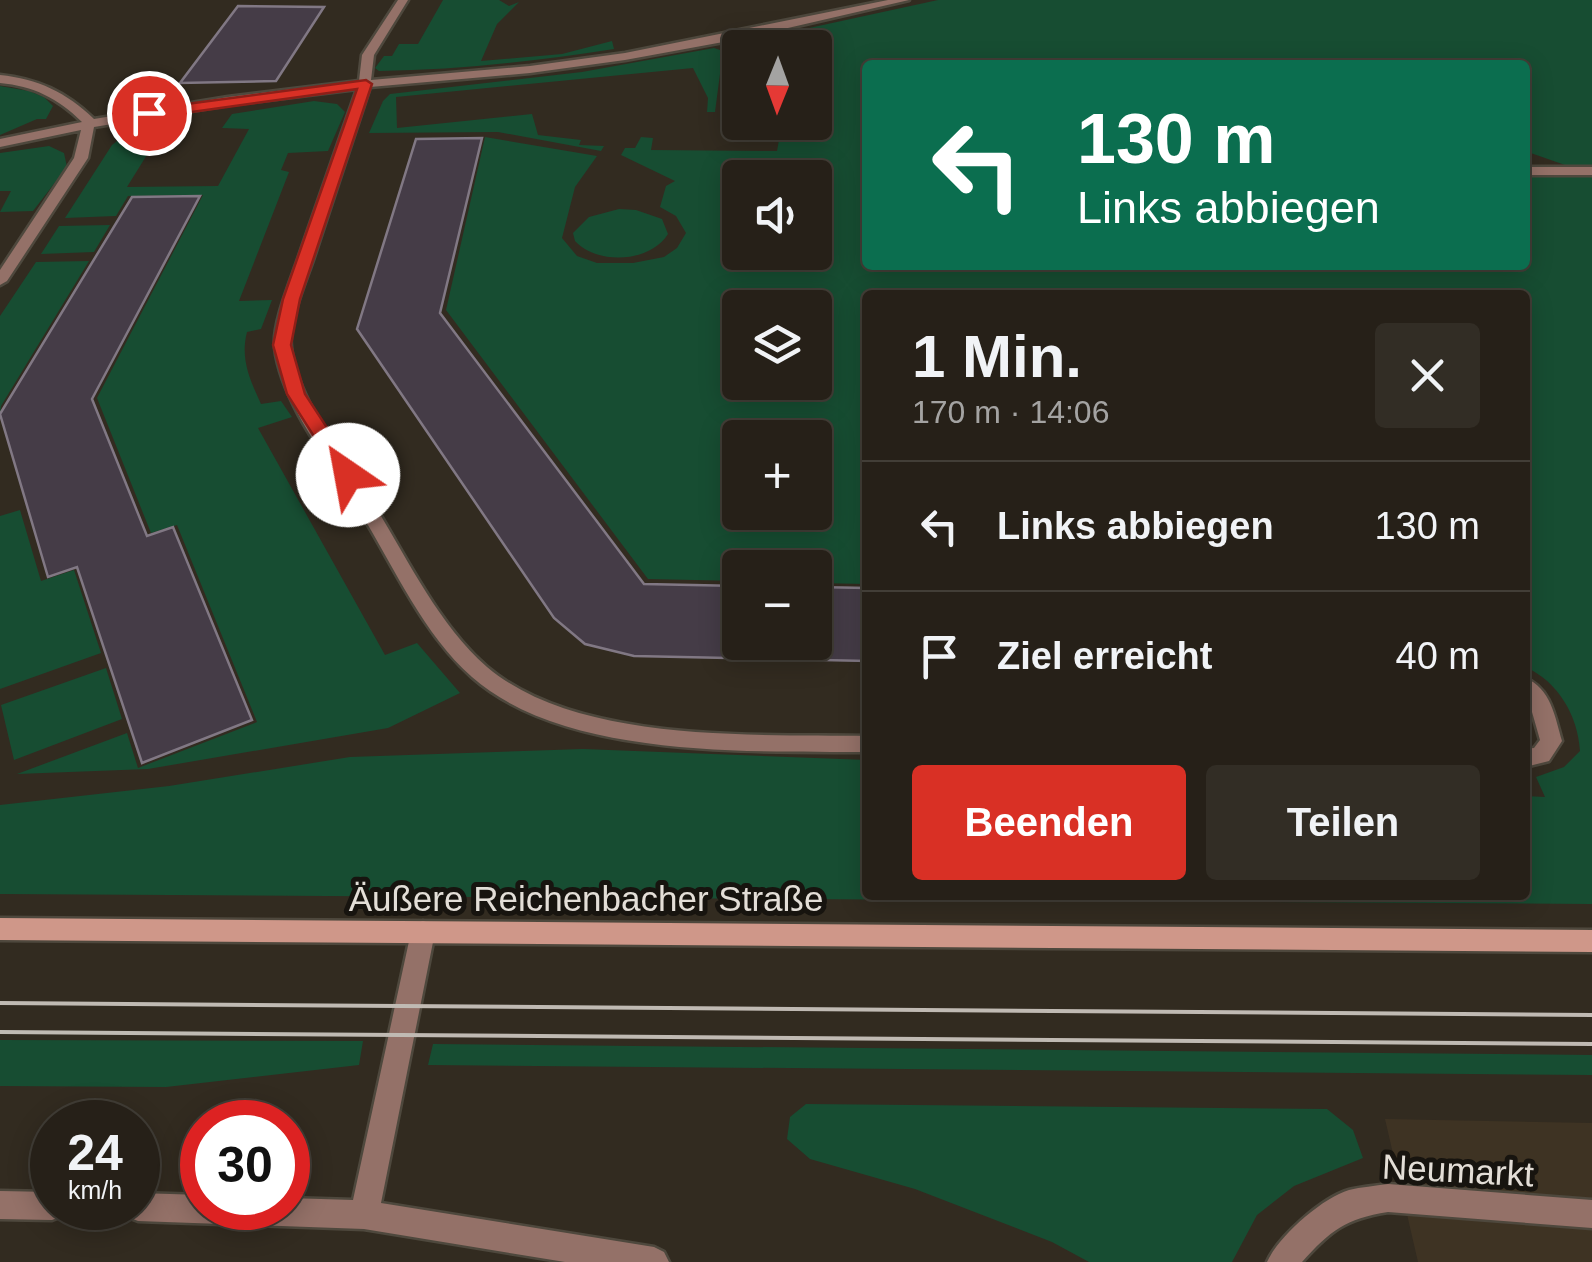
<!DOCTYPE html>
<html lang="de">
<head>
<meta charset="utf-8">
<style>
	body { margin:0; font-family:Helvetica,sans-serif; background:#322d25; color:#f1f3f6; height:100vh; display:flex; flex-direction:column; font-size:38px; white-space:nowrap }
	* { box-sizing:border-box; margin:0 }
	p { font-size:32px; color:#a4a3a2 }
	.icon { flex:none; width:55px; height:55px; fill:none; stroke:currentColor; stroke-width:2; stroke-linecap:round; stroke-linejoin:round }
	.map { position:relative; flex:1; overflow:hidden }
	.drawer { position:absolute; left:862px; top:290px; width:668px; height:610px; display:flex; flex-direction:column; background:#262018; border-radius:10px; box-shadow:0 5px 25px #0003,0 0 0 2px #423e37 }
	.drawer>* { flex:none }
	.guide { position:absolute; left:862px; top:60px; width:668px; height:210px; border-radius:10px; box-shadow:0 5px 25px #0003,0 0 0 2px #423e37; background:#0b6e4f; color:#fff; overflow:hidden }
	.needle { width:65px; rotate:181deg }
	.buttons { position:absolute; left:722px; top:30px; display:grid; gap:20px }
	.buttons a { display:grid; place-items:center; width:110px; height:110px; border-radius:10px; background:#262018; box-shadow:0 5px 25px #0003,0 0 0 2px #423e37; font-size:50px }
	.speed { position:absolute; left:30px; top:1100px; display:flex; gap:20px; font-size:50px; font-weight:700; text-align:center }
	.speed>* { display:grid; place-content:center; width:130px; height:130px; border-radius:50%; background:#262018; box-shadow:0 5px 25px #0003,0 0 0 2px #423e37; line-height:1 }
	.speed small { font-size:25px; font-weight:400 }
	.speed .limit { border:15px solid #d22; background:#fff; color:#111 }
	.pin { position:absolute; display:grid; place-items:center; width:85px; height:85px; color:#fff; margin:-42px; border:5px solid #fff; border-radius:50%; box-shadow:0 2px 10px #0007 }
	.me { position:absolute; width:110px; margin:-55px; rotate:327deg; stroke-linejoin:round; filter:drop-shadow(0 0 8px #0008) }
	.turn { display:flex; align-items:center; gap:35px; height:210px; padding:0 50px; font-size:45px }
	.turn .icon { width:130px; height:130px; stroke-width:2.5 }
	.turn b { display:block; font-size:70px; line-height:85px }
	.round { display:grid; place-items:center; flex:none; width:105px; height:105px; border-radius:10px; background:#322d25 }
	.summary { display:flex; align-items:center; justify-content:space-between; height:170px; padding:0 50px }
	h1 { font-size:60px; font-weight:600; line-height:75px }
	.button { display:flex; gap:20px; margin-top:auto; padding:20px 50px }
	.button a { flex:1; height:115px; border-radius:10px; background:#d93025; color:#fff; font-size:40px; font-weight:600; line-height:115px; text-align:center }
	.button a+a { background:#322d25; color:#f1f3f6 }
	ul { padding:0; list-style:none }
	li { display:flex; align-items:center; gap:30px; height:130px; padding:0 50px; border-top:2px solid #423e37 }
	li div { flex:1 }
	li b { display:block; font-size:38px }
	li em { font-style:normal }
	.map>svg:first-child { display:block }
</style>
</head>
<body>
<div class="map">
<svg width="1592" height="1262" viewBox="0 0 1592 1262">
	<rect width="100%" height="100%" fill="#322b20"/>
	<!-- built -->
	<path fill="#3e3323" d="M1385 1119 1592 1123V1262H1418Z"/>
	<!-- green -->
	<path fill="#174d32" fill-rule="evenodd" d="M443 0H499L509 6 519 2 497 24 481 61 562 54 612 41 614 49C536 61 458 70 379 71L375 68 384 56H392L399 44H418Z
		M938 0H1592V168L1565 165 1525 151V65H868V265H1525V176H1592V904L0 894V805L169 786 350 757 583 749 867 760 868 895H1525V796L1545 797 1536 777 1564 767 1580 751C1578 716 1558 681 1525 667V295H868L867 584 815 583V568H740V581L648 579 446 310 485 137 597 156 575 187 562 238 577 256 597 263H633L664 257 677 248 686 233 676 216 660 207 666 186 675 181 621 155 625 148H635L641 137 653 138 651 150 777 151 782 123 815 122V48L753 47 754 40ZM740 178H815V252H740ZM740 308H815V382H740ZM740 438H815V512H740Z
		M714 48 723 51 715 112H707L708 98 693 68 396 97 397 128 532 114 538 135 581 140 579 145 604 146 601 151 498 132 369 133 383 101 390 94 582 72Z
		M0 86 29 91 44 97 53 106 46 119H37L0 135Z
		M314 101 337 104 345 112 328 151 288 153 281 170 289 172 239 301 272 300 261 329 247 332C240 359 250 380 261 404L281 401 292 417 258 428 385 655 417 643 460 693 388 728 148 769 17 774 127 733 138 768 257 722 177 525 151 533 97 398 203 195 128 196 116 216 65 218 112 145 126 134 189 122V129H163L127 187 218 186 249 129 222 128 232 114Z
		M49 146 64 153 67 167 33 211 0 212 11 191H0V153Z
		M619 209 636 210 662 219 668 234C650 263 597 265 575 241L573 233 589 217Z
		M110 225 94 252 41 254 59 226Z
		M89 261 1 406 0 415V316L36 262Z
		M20 510 41 581 74 570 101 653 0 689V516Z
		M106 668 122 719 14 760 1 705Z
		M0 1040 363 1041 359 1065 166 1087 0 1086Z
		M433 1044 1592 1055V1075L428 1065Z
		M806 1104 1327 1109 1353 1130 1363 1158 1294 1186 1257 1215 1232 1262H1089L1052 1242 915 1189 810 1159 787 1139 790 1117Z"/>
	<!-- building -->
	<path fill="#453c47" stroke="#817884" stroke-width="2.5" d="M238 6 324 7 276 81 180 83Z
		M482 138 440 313 644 584 740 586V642H815V587L868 588V661L634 656 585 644 554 618 357 329 416 139Z
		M200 196 92 399 147 536 173 527 252 720 142 763 77 567 48 577 0 414 132 197Z"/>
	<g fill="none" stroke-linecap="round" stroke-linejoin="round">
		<!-- lane casing -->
		<g stroke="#4e483d" stroke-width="5">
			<path id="lane" d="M1525 167H1592V175H1525Z
				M1388 1184 1592 1200V1228L1388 1212C1345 1219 1331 1230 1302 1262H1267C1278 1237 1322 1198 1349 1190 1361 1187 1375 1186 1388 1184Z"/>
		</g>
		<!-- street casing -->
		<g stroke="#4e483d" stroke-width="5">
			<path id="street" d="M398 0H408L374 55 371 80 530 66 625 53 888 0H909L745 38 625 60 530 73 370 87C351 145 332 202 313 260 305 283 288 323 291 347 297 401 346 461 375 506 408 560 439 625 487 667 578 744 755 734 868 736V752C751 751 565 759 472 677 424 635 395 569 362 515 332 466 282 405 275 348 272 323 292 278 300 253 319 198 338 144 357 89L228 105 94 127 88 158 7 281 0 285V270L74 158 81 130 0 147V139L82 122C58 98 33 86 0 83V75C38 79 66 92 94 119L228 97 359 81 362 55Z
				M1525 678C1551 688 1555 717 1562 741L1549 761 1525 767V749L1534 748 1540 740 1530 705 1525 699Z
				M423 921 432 924 435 932 381 1203 654 1247 664 1252 669 1262H565L364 1229 138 1221 128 1217 124 1208H138V1193L202 1195V1208H288V1198L353 1200 411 932 414 924Z
				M0 1191 52 1192V1208H66L62 1216 52 1220 0 1219Z"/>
		</g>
		<!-- secondary casing -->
		<g stroke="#4e483d" stroke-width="5">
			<path id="secondary" d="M0 918 1592 930V952L0 940Z"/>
		</g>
		<!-- lane -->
		<use href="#lane" fill="#947168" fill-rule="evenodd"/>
		<!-- street -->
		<use href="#street" fill="#947168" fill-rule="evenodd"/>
		<!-- secondary -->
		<use href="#secondary" fill="#cf9789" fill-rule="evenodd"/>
		<!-- tram -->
		<path stroke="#c0bab3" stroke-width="4" d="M0 1003 1592 1015
			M0 1032 1592 1044"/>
	</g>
	<!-- route -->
	<path fill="#d93025" stroke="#8d1f18" stroke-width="2.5" d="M366 80 372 84 300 299 291 345 305 394 358 475 348 481 341 479 287 394 273 345 283 299 357 89 149 118 142 113 149 109Z"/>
	<g text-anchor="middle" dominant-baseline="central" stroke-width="10" stroke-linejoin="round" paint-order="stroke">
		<!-- near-street labels -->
		<g font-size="35" fill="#e3ded7" stroke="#17140f">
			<text x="586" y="898">Äußere Reichenbacher Straße</text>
			<text transform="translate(1458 1170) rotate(3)">Neumarkt</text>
		</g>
	</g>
</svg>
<div class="buttons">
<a><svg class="needle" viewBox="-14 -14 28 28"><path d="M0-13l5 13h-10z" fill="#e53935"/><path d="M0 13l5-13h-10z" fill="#a4a3a2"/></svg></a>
<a><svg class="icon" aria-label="sound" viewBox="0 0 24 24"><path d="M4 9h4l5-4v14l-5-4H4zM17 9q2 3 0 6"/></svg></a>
<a><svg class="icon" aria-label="layers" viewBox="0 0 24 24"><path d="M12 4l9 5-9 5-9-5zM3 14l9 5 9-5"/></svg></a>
<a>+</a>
<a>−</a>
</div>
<div class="speed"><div>24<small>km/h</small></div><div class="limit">30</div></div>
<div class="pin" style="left:149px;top:113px;background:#d93025"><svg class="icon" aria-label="arrive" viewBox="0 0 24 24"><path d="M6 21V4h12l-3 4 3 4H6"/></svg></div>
<svg class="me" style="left:348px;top:475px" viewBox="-20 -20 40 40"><circle r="19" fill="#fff"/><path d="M0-13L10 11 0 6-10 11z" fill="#d93025"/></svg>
<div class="guide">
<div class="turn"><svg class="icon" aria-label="left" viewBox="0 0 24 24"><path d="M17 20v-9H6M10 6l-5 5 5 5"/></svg><div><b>130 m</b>Links abbiegen</div></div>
</div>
<section class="drawer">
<div class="summary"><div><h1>1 Min.</h1><p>170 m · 14:06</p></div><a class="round"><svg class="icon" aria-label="close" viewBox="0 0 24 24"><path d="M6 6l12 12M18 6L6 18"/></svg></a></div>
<ul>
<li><svg class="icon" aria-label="left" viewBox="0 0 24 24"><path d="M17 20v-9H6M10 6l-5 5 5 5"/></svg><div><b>Links abbiegen</b></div><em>130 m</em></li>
<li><svg class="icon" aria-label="arrive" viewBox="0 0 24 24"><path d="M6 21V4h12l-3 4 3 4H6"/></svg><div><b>Ziel erreicht</b></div><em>40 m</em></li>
</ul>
<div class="button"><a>Beenden</a><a>Teilen</a></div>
</section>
</div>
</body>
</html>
